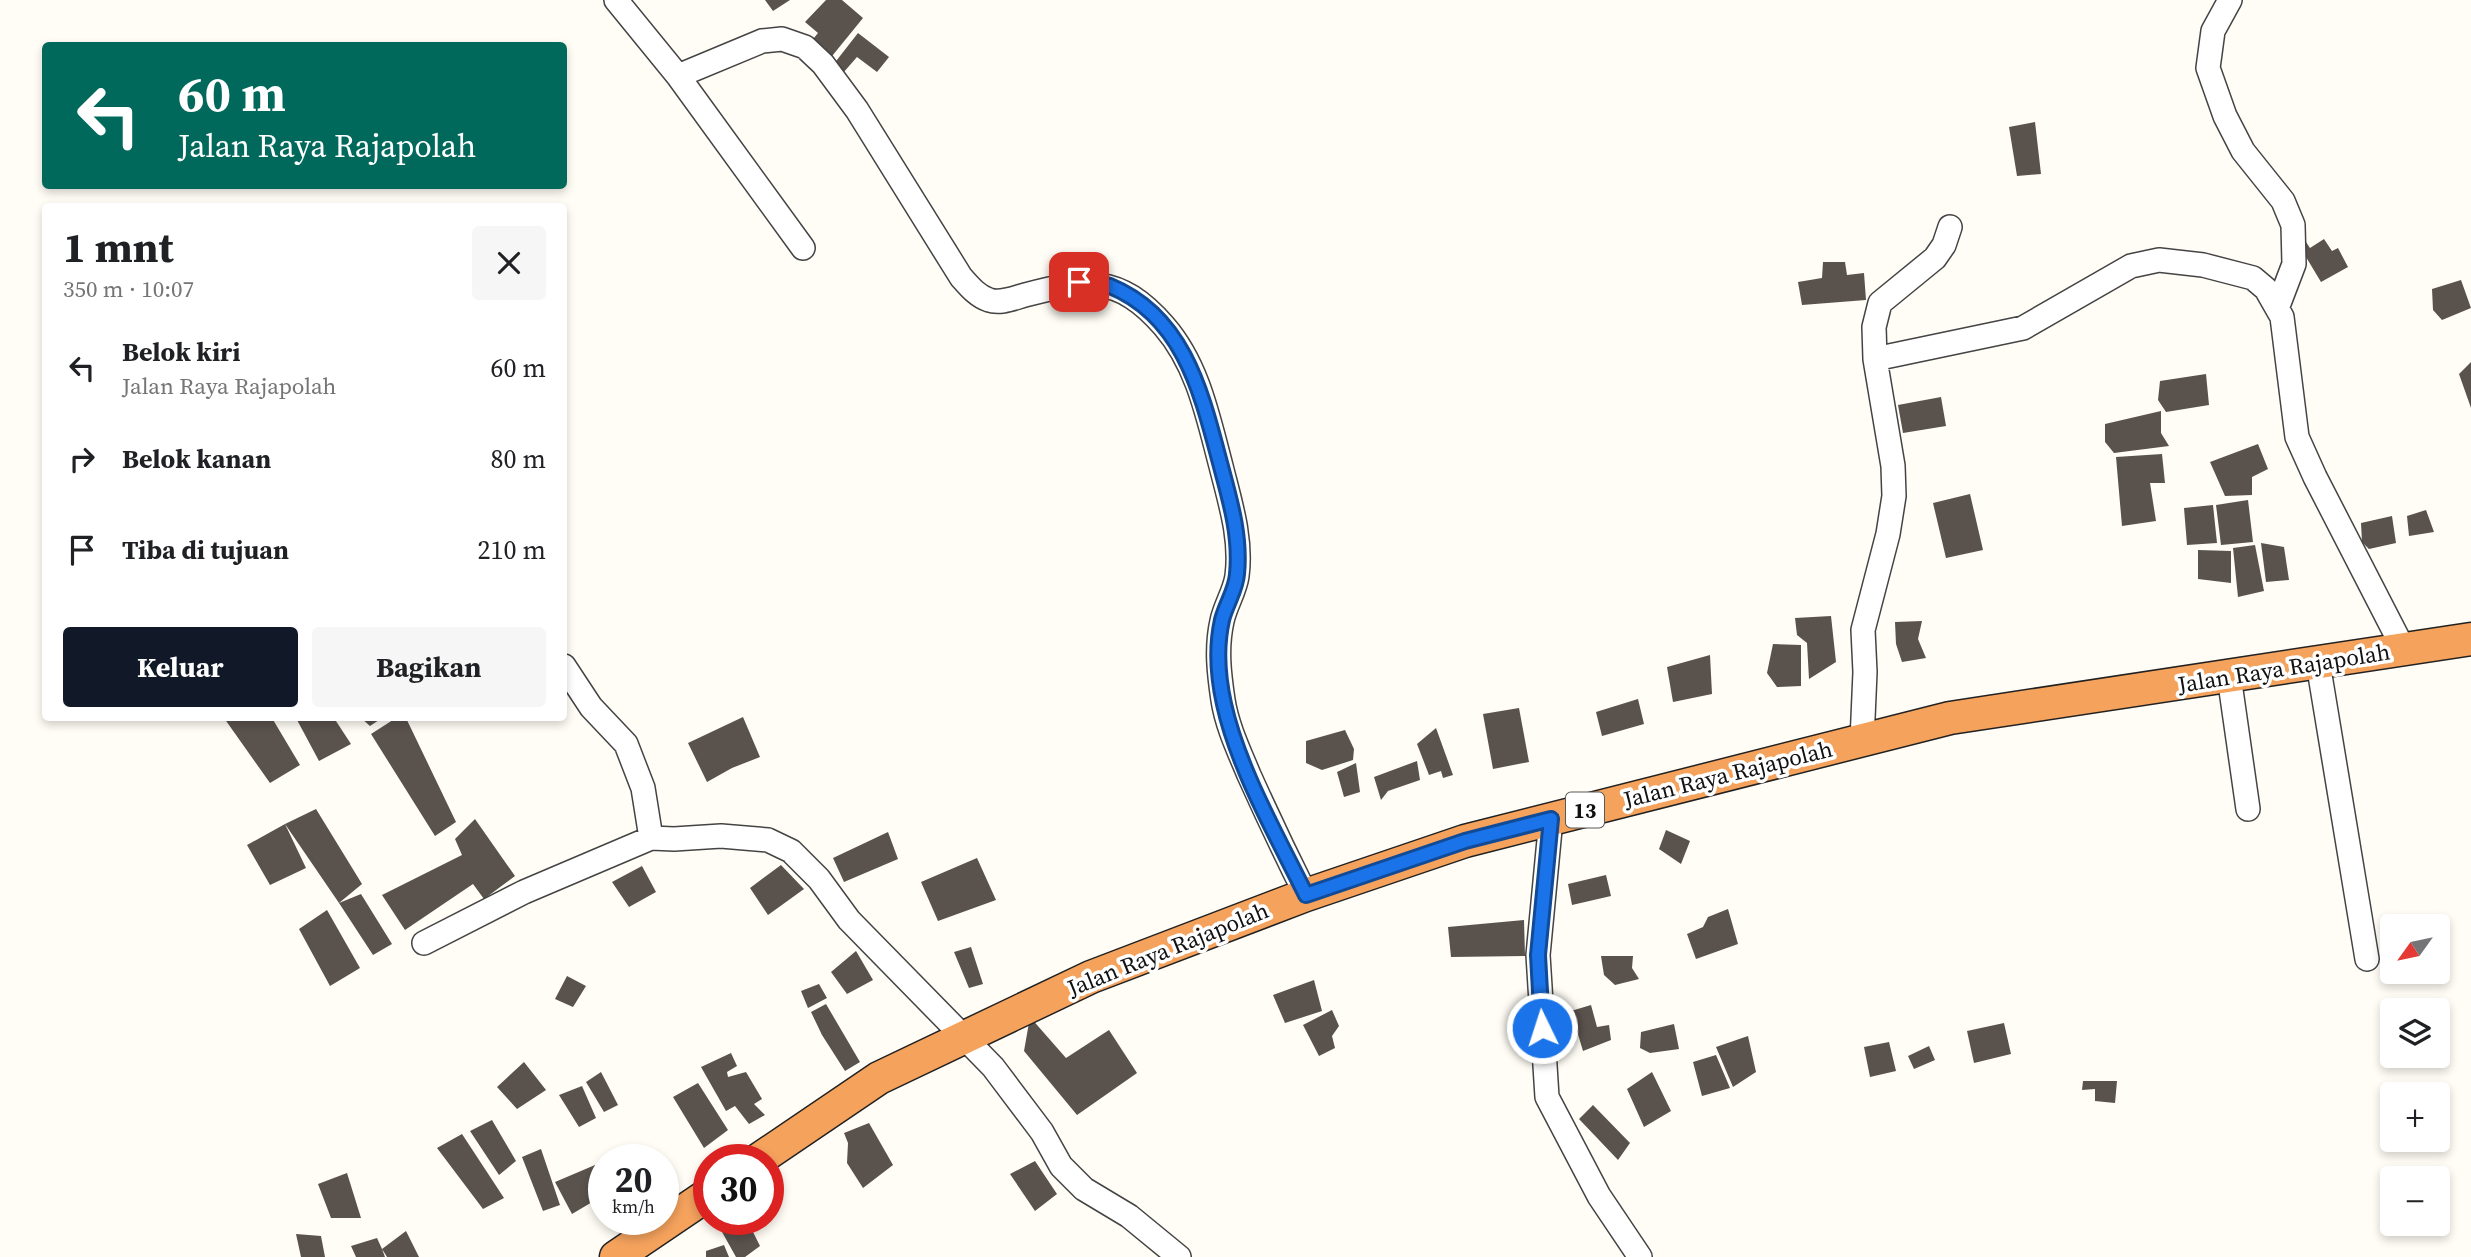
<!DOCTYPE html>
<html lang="id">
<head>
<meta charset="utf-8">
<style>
	body { margin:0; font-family:"Source Serif 4",serif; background:#f6f6f6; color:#202124; height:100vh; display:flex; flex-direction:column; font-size:26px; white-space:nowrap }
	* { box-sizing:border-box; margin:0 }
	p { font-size:23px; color:#757577 }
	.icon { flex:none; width:38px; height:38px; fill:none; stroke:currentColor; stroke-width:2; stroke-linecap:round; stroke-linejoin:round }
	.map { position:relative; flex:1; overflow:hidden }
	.drawer { position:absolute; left:42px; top:203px; width:525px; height:518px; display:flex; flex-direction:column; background:#fff; border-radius:7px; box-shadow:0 4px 10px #0003 }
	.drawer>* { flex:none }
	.hud { position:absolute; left:42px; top:42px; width:525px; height:147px; border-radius:7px; box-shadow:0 4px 10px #0003; background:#00695c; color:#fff; overflow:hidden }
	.needle { width:46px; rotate:237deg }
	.controls { position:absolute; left:2380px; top:914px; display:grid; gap:14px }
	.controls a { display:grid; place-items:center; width:70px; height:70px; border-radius:7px; background:#fff; box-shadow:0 4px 10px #0003; font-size:35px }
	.speed { position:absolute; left:588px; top:1144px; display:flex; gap:14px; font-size:35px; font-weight:700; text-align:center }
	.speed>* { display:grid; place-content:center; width:91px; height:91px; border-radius:50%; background:#fff; box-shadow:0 4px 10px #0003; line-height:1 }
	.speed small { font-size:18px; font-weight:400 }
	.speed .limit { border:10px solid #d22; background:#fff; color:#111 }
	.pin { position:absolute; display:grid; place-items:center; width:60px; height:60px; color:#fff; margin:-30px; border-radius:14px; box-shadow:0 4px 10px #0006 }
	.me { position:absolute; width:77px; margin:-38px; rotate:356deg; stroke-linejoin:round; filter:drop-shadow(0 0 5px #0008) }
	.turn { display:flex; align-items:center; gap:24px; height:147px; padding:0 21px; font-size:32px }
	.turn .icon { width:91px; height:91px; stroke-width:2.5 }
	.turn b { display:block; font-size:49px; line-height:60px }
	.round { display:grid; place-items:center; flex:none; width:74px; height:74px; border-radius:7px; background:#f6f6f6 }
	.summary { display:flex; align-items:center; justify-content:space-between; height:119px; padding:0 21px }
	h1 { font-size:42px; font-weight:700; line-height:52px }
	.primary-button { display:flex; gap:14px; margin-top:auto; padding:14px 21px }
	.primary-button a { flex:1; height:80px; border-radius:7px; background:#111827; color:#fff; font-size:28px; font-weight:700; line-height:80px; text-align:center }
	.primary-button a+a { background:#f6f6f6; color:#202124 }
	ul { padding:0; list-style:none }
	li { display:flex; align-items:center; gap:21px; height:91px; padding:0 21px }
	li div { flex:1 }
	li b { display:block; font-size:26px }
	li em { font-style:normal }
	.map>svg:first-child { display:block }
</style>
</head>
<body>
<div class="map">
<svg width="2471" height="1257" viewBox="0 0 2471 1257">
	<rect width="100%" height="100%" fill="#fffdf5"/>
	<!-- building -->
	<path fill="#5a524d" d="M765 0H790L773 11Z
		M826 0H842L863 18 828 61 809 44 818 33 805 22Z
		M858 33 889 57 877 72 857 57 843 73 833 65Z
		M2035 122 2041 174 2017 176 2009 127Z
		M2324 239 2332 251 2338 248 2348 267 2321 282 2300 247 2306 242 2310 248Z
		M1823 262H1845L1847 275 1864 273 1866 300 1802 305 1798 282 1822 278Z
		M2461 280 2471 308 2442 320 2433 310 2432 289Z
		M2471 362V408L2459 374Z
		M2206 374 2209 405 2166 412 2158 400 2160 381Z
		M1941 397 1946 426 1903 433 1898 405Z
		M2161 411V433L2169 446 2114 453 2105 442V424Z
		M2258 444 2268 469 2252 477V495L2225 496 2210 462Z
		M2162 454 2165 483H2150L2156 521 2122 526 2116 457Z
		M1970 494 1983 550 1946 558 1933 503Z
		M2248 500 2253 542 2221 545 2216 505Z
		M2213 505 2217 543 2187 545 2184 508Z
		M2426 510 2434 532 2409 536 2407 516Z
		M2392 516 2396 543 2369 549 2362 542 2361 523Z
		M2261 543 2284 547 2289 580 2266 582Z
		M2255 545 2264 591 2238 597 2233 548Z
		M2198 550 2231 551V583L2198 579Z
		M1831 616 1836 662 1809 679 1807 643 1797 635 1795 618Z
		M1922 621 1918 639 1926 658 1902 662 1896 644 1895 622Z
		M1773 644 1801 645V686L1777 687 1767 673Z
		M1710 655 1712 694 1673 702 1667 667Z
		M1638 699 1644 724 1602 736 1596 712Z
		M1519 708 1529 762 1493 769 1483 714Z
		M743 717 760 757 732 768 707 782 688 743Z
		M224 718H272L300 765 270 783Z
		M296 718H334L351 744 319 761Z
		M361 718H382L370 726Z
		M396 718H406L456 822 435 836 371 734Z
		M1436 728 1453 775 1443 778 1441 771 1429 775 1417 744Z
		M1345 730 1354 749 1353 760 1322 770 1306 763V741Z
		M1417 761 1420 780 1388 791 1381 800 1374 777Z
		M1356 763 1360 792 1344 797 1337 772Z
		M316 809 362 884 339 903 285 824Z
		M475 819 515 876 484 899 473 884 405 930 382 895 462 855 455 839Z
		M285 824 306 868 270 885 247 845Z
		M1666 830 1690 841 1681 864 1659 849Z
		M888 832 898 859 844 882 833 858Z
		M977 858 996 900 938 921 921 882Z
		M781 865 804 889 768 915 750 888Z
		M642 866 656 892 629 907 612 882Z
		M1606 875 1611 896 1572 905 1568 884Z
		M361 894 392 944 373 955 339 903Z
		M1728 909 1738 944 1696 959 1687 934 1703 927 1708 917Z
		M327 910 360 968 330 986 299 929Z
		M1524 920 1525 956 1451 957 1448 927Z
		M971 947 983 984 969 988 954 952Z
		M856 951 873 980 847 994 831 972Z
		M1601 956H1633L1632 968 1639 979 1615 985 1604 975Z
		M567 976 586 986 573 1007 555 999Z
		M1314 980 1322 1011 1285 1023 1273 995Z
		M819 984 827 998 808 1008 801 991Z
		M826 1004 860 1062 845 1071 822 1035 811 1012Z
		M1591 1005 1597 1027 1609 1025 1611 1040 1583 1051 1571 1011Z
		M1332 1010 1339 1026 1332 1036 1335 1048 1319 1056 1303 1025Z
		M1030 1017 1066 1058 1109 1030 1137 1073 1077 1115 1024 1051Z
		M2004 1023 2011 1054 1974 1063 1967 1031Z
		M1674 1024 1679 1049 1650 1053 1640 1048 1641 1032Z
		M1748 1036 1756 1072 1733 1087 1716 1047Z
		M1889 1042 1896 1071 1870 1077 1864 1047Z
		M1929 1046 1935 1060 1914 1069 1908 1056Z
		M731 1053 737 1066 727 1072 728 1077 746 1072 762 1099 754 1104 765 1115 749 1124 735 1106 726 1111 701 1067Z
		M1716 1055 1730 1088 1702 1096 1693 1062Z
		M524 1062 546 1090 517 1109 497 1087Z
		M601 1072 618 1105 604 1112 586 1082Z
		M1652 1072 1671 1111 1644 1127 1627 1089Z
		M2083 1081H2117L2115 1103 2095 1101V1089L2082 1090Z
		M698 1083 728 1130 704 1148 673 1097Z
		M582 1086 596 1118 579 1127 559 1095Z
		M1593 1105 1630 1143 1618 1160 1579 1119Z
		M492 1120 516 1161 499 1175 470 1131Z
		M869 1123 893 1165 863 1188 847 1163 848 1143 844 1133Z
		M462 1134 504 1198 483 1209 437 1148Z
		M541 1149 560 1205 543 1211 522 1157Z
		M1035 1161 1057 1194 1035 1211 1010 1174Z
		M595 1165 604 1195 572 1214 555 1182Z
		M347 1173 361 1218H331L318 1184Z
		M721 1220H747L760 1246 745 1257H736L717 1223Z
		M406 1231 419 1257H387L382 1249 385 1257H356L351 1246 377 1238 382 1249Z
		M296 1234 321 1236 325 1257H301Z
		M724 1245 729 1257H706V1251Z"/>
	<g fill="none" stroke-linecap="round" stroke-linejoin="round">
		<!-- minor casing -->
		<g stroke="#444" stroke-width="26">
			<path id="minor" d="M616 0 678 76 762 41 782 39 805 47 823 64 857 110 961 277C969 286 977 296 989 300 1000 304 1014 298 1025 295 1085 279 1119 274 1164 326 1198 365 1208 417 1221 466 1230 502 1242 539 1237 576 1235 591 1225 606 1222 621 1216 648 1219 673 1223 700 1227 726 1239 751 1249 775 1267 815 1286 855 1306 895
				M2230 0 2213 31 2208 68 2225 116 2243 151 2283 201 2293 225 2294 264 2278 306
				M678 76 803 248
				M1875 359 2023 328 2131 266 2159 260 2203 265 2253 278 2266 289 2282 317 2297 437 2315 477 2404 650
				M2318 663 2367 959
				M564 666 591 707 626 744 643 788 651 838
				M2229 676 2248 809
				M1862 741 1865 672 1863 630 1888 534 1894 496 1893 466 1875 359 1874 327 1880 303 1935 258 1944 245 1950 227
				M1551 819 1538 955 1547 1097 1599 1196 1640 1257
				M424 943 524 892 651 838 674 839 721 836 768 840 791 851 819 879 849 920 993 1067 1042 1132 1061 1166 1084 1189 1129 1216 1179 1257"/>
		</g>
		<!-- highway casing -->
		<g stroke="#222" stroke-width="35">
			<path id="highway" d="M758 1160 879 1078 1091 977 1306 895 1465 841 1950 718 2471 639
				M616 1257 709 1194"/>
		</g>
		<!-- minor -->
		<use href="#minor" stroke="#fff" stroke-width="23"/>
		<!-- highway -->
		<use href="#highway" stroke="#f5a25d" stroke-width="32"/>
	</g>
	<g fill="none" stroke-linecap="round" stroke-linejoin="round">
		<!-- route casing -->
		<g stroke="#114b97" stroke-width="18">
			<path id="route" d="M1079 282C1089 283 1101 283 1110 286 1183 316 1201 391 1219 459 1229 497 1241 534 1237 574 1236 590 1226 604 1222 620 1216 647 1218 677 1224 704 1238 768 1277 836 1306 895L1465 841 1551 819 1538 955 1542 1028"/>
		</g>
		<!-- route -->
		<use href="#route" stroke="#1a73e8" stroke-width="12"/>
	</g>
	<g text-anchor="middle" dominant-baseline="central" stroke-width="7" stroke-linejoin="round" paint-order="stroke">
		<!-- shield labels -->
		<rect fill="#fff" stroke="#585858" stroke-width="2" x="1566" y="792.5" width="38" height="35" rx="5"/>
		<g font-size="21" font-weight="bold" fill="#111">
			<text x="1585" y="810">13</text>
		</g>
		<!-- street labels -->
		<g font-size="23" fill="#111" stroke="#fff">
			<text transform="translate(2284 668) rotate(-9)">Jalan Raya Rajapolah</text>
			<text transform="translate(1728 774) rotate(-14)">Jalan Raya Rajapolah</text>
			<text transform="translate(1168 949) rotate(-22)">Jalan Raya Rajapolah</text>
		</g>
	</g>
</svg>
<div class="controls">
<a><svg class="needle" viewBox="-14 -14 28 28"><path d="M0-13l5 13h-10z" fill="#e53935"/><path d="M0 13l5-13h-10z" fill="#757577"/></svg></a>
<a><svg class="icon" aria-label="layers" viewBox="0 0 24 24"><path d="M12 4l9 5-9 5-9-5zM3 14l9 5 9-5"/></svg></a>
<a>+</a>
<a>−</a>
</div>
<div class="speed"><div>20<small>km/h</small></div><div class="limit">30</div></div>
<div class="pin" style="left:1079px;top:282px;background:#d93025"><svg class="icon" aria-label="arrive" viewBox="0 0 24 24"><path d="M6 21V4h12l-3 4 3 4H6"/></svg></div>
<svg class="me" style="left:1542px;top:1028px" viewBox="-20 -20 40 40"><circle r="17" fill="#1a73e8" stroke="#fff" stroke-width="3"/><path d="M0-11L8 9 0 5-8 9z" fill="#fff"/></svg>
<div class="hud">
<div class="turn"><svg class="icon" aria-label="left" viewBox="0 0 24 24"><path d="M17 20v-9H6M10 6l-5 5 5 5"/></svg><div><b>60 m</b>Jalan Raya Rajapolah</div></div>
</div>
<section class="drawer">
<div class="summary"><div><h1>1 mnt</h1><p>350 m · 10:07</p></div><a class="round"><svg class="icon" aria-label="close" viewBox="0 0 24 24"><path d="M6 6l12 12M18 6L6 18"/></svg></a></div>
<ul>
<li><svg class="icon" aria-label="left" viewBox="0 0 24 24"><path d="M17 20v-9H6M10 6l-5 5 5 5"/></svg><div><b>Belok kiri</b><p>Jalan Raya Rajapolah</p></div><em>60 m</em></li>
<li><svg class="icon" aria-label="right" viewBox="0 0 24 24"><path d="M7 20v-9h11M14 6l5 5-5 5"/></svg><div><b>Belok kanan</b></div><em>80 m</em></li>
<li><svg class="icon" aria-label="arrive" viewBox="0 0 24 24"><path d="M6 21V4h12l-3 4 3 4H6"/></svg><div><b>Tiba di tujuan</b></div><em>210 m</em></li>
</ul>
<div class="primary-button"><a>Keluar</a><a>Bagikan</a></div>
</section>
</div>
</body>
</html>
